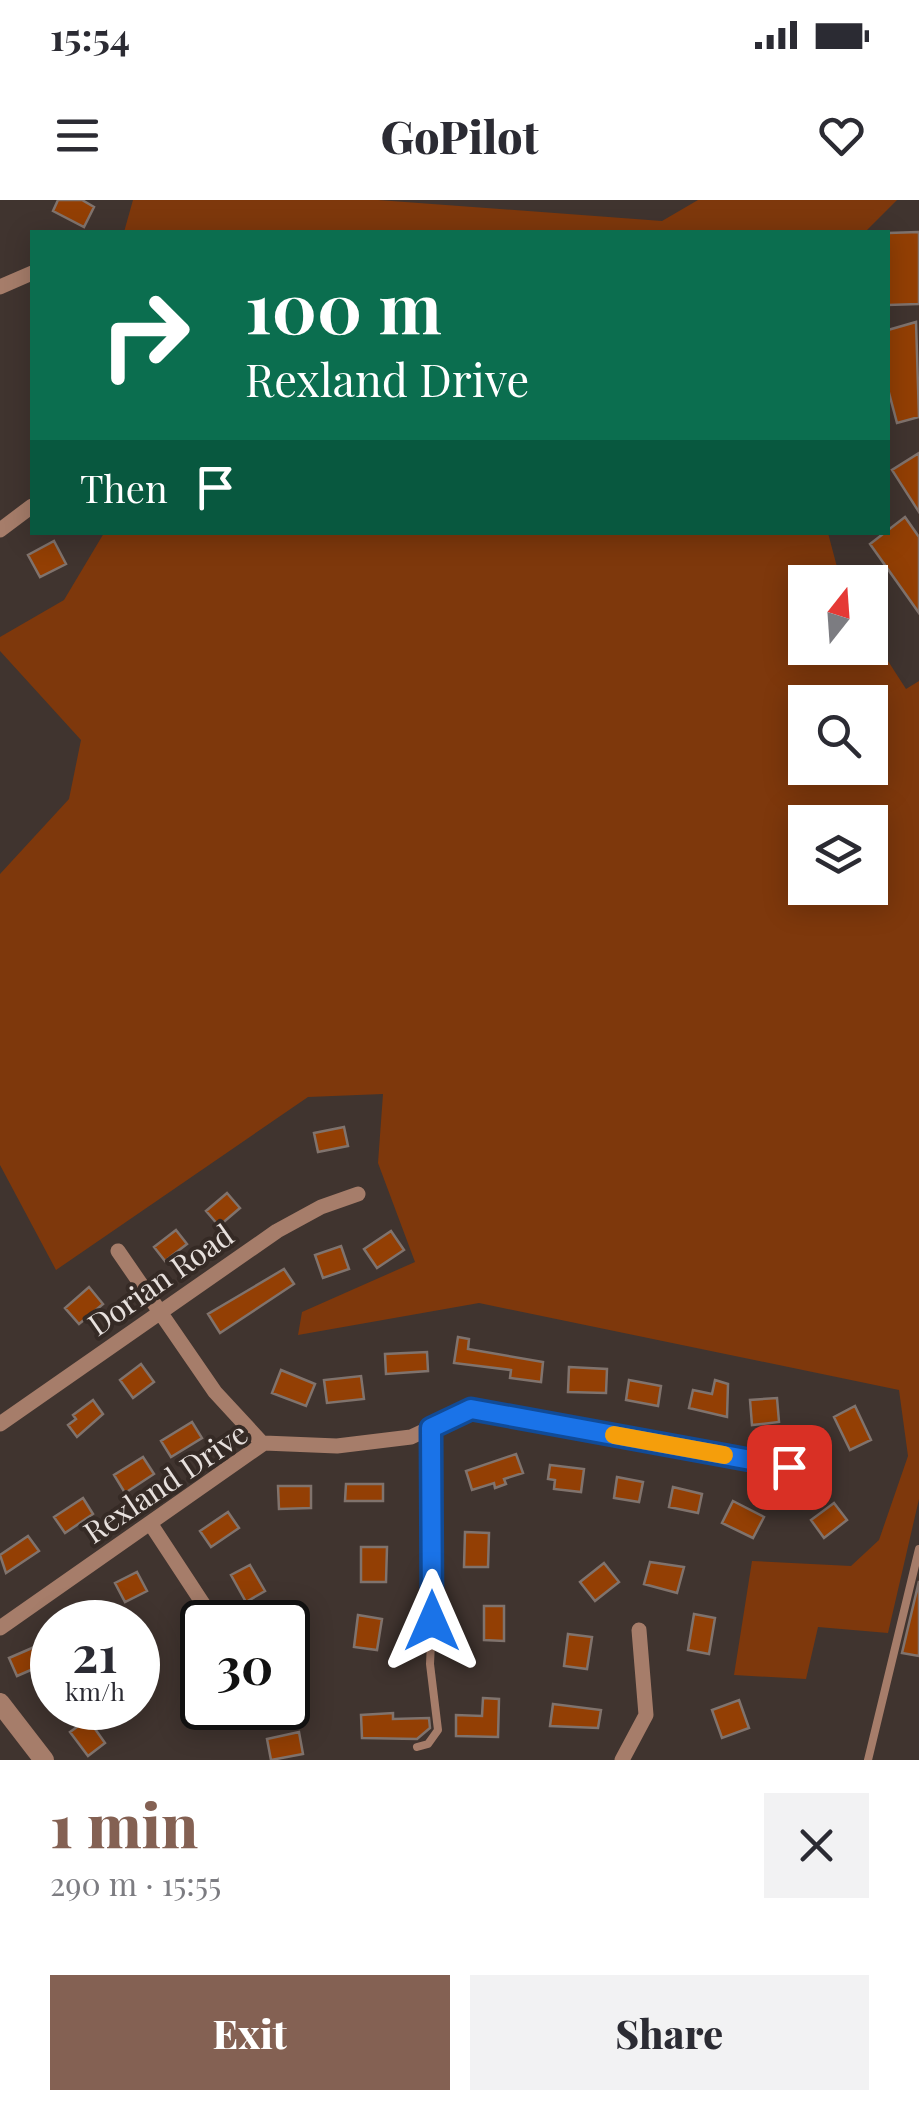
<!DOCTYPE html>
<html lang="en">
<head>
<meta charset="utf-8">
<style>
	body { margin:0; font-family:"Playfair Display",serif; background:#f2f2f3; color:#2b2b33; height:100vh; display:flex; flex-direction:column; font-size:38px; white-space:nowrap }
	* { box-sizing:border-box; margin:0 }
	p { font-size:32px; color:#7c7c81 }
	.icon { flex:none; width:55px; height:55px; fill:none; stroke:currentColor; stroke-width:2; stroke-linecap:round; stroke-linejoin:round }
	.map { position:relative; height:1560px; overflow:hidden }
	.panel { display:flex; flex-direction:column; background:#fff; flex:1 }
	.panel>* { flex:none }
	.guide { position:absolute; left:30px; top:30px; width:860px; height:305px; border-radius:0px; box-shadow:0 5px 25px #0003; background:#0b6e4f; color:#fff; overflow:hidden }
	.needle { width:65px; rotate:17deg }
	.fabs { position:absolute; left:788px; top:365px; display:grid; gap:20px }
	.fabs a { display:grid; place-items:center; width:100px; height:100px; border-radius:0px; background:#fff; box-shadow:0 5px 25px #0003; font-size:50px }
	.speed { position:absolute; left:30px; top:1400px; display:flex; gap:20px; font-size:50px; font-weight:700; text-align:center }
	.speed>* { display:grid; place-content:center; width:130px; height:130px; border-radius:50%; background:#fff; box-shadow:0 5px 25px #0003; line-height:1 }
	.speed small { font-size:25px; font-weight:400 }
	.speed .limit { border:5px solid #111; border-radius:15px; background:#fff; color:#111 }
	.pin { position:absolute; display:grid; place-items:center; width:85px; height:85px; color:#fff; margin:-42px; border-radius:20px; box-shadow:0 5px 15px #0006 }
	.me { position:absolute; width:110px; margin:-55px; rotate:0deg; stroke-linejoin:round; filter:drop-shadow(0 0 8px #0008) }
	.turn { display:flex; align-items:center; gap:35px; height:210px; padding:0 50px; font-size:45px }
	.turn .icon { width:130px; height:130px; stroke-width:2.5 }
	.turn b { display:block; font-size:70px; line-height:85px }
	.then { display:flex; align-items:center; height:95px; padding:0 50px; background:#0003; gap:20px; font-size:38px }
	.round { display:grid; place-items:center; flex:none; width:105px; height:105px; border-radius:0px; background:#f2f2f3 }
	.summary { display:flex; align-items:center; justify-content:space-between; height:170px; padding:0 50px }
	h1 { font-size:60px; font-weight:800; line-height:75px; color:#846153 }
	.button { display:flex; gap:20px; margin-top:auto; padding:20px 50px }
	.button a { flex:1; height:115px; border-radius:0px; background:#846153; color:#fff; font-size:40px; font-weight:800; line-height:115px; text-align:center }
	.button a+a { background:#f2f2f3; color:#2b2b33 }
	.status { display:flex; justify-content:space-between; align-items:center; height:70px; padding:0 50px; background:#fff; direction:ltr }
	.status svg { height:28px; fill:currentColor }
	header { display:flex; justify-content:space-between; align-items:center; height:130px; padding:0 50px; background:#fff; font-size:45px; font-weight:800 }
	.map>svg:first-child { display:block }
</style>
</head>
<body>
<div class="status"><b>15:54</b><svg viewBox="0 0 49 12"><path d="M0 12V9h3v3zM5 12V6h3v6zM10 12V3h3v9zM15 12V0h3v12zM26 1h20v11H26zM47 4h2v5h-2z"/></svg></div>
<header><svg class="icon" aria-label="menu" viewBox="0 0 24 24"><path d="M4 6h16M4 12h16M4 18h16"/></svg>GoPilot<svg class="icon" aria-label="heart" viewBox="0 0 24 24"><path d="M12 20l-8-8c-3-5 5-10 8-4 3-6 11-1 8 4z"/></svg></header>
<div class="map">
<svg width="919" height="1560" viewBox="0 0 919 1560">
	<rect width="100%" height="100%" fill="#40342f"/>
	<!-- green -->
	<path fill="#7e380c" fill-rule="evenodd" d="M133 0H378L662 21 698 0H897L865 32H124Z
		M104 333H828L841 382H805V448H870V433L906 489 919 481V1299L888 1433 818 1427 806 1479 734 1475 752 1361 851 1366 879 1340 908 1256 899 1190 479 1103 298 1135 302 1112 415 1062 378 963 383 894 308 897 56 1070 0 965V674L69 599 81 540 0 451V437L64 400ZM805 502H870V568H805ZM805 622H870V688H805Z"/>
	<!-- building -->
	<path fill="#933f04" stroke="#80736d" stroke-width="2.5" d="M58 0H82L94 7 84 27 53 11Z
		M919 32V104L888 105V33Z
		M916 122 919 217 897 223 888 189V130Z
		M919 253V312L892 270Z
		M905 317 919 337V413L870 344Z
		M54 341 66 364 40 377 28 355Z
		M344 927 348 946 318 952 314 933Z
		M227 993 240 1008 219 1026 206 1011Z
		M176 1030 187 1044 165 1061 154 1047Z
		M391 1031 404 1050 377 1068 364 1049Z
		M341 1046 349 1069 323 1078 315 1055Z
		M284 1069 294 1084 220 1133 208 1114Z
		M89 1087 103 1104 79 1124 65 1108Z
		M458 1137 469 1139 468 1149 543 1162 541 1182 510 1178 511 1170 454 1163Z
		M427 1152 428 1171 386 1174 385 1154Z
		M141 1164 154 1182 133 1198 120 1180Z
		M569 1167 607 1169 606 1193 568 1192Z
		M281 1170 315 1184 306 1206 272 1193Z
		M361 1176 364 1199 327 1203 324 1180Z
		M629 1180 661 1186 658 1206 626 1200Z
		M715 1180 728 1184 727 1217 689 1208 693 1190 712 1194Z
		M777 1198 779 1222 752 1225 750 1200Z
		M93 1200 103 1214 77 1237 68 1225 76 1219 73 1215Z
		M855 1206 871 1240 850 1250 834 1217Z
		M192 1222 202 1238 171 1257 161 1241Z
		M516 1254 523 1273 504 1279 506 1284 495 1288 494 1283 472 1290 466 1271Z
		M143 1257 154 1274 125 1293 114 1275Z
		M550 1265 584 1269 581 1292 554 1289 555 1280 548 1279Z
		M617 1277 643 1282 639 1302 614 1298Z
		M346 1284H383V1301H345Z
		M278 1286H311V1308L279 1309Z
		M673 1287 702 1294 698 1313 669 1307Z
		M83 1298 93 1314 65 1333 54 1317Z
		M733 1301 764 1317 753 1338 722 1323Z
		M834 1303 847 1320 824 1338 811 1320Z
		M228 1312 239 1328 211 1347 200 1331Z
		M465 1332 489 1333 488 1367H464Z
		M28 1336 39 1351 6 1373 0 1355Z
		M361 1347H387L386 1382H361Z
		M650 1362 684 1367 677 1393 644 1384Z
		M604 1363 619 1382 595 1401 580 1382Z
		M250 1365 265 1391 246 1402 231 1375Z
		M137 1372 147 1391 125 1402 115 1383Z
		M919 1381V1456L902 1453Z
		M484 1406H504V1441L484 1440Z
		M694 1414 715 1418 709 1454 688 1450Z
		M358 1415 382 1419 377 1450 354 1447Z
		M568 1434 592 1437 587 1469 564 1466Z
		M39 1445 47 1463 17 1476 9 1458Z
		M483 1498 499 1499 498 1537 456 1536V1515L482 1516Z
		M739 1500 749 1528 722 1538 712 1510Z
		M553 1504 601 1510 598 1528 550 1526Z
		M393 1513V1519L429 1518 430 1528 417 1539 362 1538 361 1515Z
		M88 1519 105 1543 88 1556 70 1532Z
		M299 1532 303 1554 271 1560 267 1539Z"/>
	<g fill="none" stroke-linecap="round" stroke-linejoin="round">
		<!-- service -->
		<path stroke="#a67d6a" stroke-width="8" d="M417 1547 428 1544 438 1530 430 1464 432 1421
			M868 1560 919 1349"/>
		<!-- minor -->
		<path stroke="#a67d6a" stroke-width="15" d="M0 87 32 73
			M0 330 32 306
			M118 1051 215 1192 263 1244
			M0 1224 277 1031 321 1007 358 994
			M431 1228 432 1421
			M150 1323 215 1422
			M0 1428 264 1243 337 1246 411 1237 471 1209 789 1267
			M622 1560 646 1515 639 1430"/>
		<!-- tertiary -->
		<path stroke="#a67d6a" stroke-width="20" d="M0 1503 44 1560"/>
	</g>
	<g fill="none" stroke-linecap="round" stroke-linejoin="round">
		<!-- route casing -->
		<g stroke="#114b97" stroke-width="25">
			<path id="route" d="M432 1421 431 1228 471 1209 789 1267"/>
		</g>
		<!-- route -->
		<use href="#route" stroke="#1a73e8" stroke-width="18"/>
		<!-- slow -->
		<path stroke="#f59e0b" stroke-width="18" d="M614 1235 724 1255"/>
	</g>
	<g text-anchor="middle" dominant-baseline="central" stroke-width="8" stroke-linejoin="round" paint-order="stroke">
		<!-- street labels -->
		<g font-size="30" fill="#e7e0dd" stroke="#352a25">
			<text transform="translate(160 1079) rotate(-35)">Dorian Road</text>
			<text transform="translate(165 1282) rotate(-34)">Rexland Drive</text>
		</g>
	</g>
</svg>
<div class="fabs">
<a><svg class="needle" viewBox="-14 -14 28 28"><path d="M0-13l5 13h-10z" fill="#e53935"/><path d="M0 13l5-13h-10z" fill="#7c7c81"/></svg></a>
<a><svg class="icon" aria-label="search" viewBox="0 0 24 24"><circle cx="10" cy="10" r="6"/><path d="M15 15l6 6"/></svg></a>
<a><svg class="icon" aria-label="layers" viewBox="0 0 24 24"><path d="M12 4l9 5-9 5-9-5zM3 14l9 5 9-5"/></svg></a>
</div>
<div class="speed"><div>21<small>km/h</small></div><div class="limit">30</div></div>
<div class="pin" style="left:789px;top:1267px;background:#d93025"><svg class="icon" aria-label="arrive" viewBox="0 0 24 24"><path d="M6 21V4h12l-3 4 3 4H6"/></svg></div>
<svg class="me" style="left:432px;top:1421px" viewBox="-20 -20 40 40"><path d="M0-17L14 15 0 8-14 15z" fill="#1a73e8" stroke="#fff" stroke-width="4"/></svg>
<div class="guide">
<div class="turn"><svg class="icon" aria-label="right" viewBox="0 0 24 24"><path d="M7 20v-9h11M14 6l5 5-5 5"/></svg><div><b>100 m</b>Rexland Drive</div></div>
<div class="then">Then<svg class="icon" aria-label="arrive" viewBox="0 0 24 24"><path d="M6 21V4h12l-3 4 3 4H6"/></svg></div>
</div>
</div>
<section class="panel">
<div class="summary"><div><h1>1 min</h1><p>290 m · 15:55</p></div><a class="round"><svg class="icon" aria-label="close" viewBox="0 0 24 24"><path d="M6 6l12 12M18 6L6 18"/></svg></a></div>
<div class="button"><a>Exit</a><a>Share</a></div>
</section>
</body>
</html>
